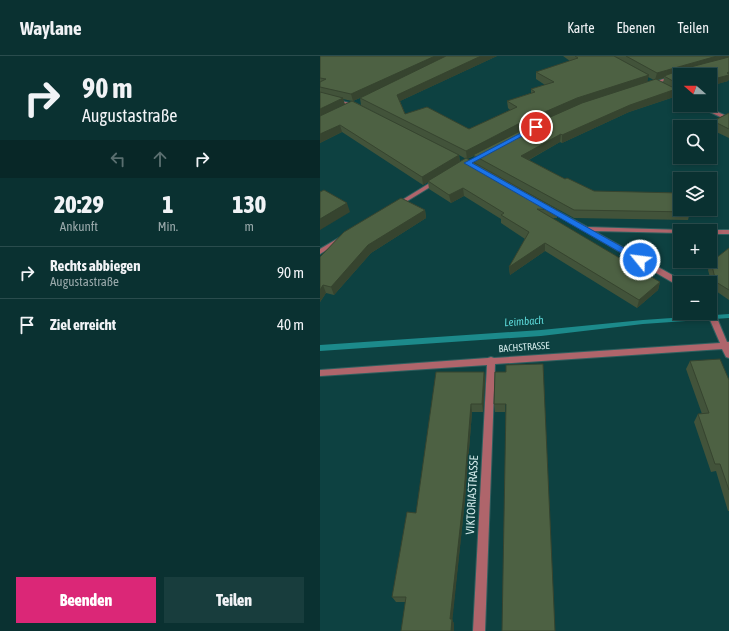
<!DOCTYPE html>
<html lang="de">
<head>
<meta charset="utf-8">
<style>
	body { margin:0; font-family:"Asap Condensed",sans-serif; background:#183d3d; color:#f1f3f6; height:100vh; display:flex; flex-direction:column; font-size:15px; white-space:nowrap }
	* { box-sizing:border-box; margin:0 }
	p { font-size:13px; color:#99a9ab }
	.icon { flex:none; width:22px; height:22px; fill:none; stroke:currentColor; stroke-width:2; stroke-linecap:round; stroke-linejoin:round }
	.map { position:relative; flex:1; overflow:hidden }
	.drawer { display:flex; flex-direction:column; background:#0a3131; width:320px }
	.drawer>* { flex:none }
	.top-card { background:#0a3131; color:#f1f3f6; overflow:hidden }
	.needle { width:26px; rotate:290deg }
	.fabs { position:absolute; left:353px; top:12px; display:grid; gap:8px }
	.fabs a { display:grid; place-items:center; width:44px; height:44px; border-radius:0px; background:#0a3131; box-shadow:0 2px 6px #0003,0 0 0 1px #2a4c4d; font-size:20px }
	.pin { position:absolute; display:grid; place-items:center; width:34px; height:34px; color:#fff; margin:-17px; border:2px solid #fff; border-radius:50%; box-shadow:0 1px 4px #0007 }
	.me { position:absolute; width:44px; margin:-22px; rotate:299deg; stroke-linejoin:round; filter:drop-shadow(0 0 3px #0008) }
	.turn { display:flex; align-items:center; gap:14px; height:84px; padding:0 16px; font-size:18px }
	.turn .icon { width:52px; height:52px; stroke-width:2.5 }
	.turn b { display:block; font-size:28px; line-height:34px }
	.lanes { display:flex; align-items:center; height:38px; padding:0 16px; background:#0003; justify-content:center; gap:20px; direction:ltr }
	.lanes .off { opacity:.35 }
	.eta { display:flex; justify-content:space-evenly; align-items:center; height:68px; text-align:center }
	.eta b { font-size:24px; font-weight:800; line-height:28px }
	.cta { display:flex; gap:8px; margin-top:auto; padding:8px 16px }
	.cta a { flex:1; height:46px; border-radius:0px; background:#db2777; color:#fff; font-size:16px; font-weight:800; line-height:46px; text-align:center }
	.cta a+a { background:#183d3d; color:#f1f3f6 }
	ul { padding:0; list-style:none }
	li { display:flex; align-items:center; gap:12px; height:52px; padding:0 16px; border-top:1px solid #2a4c4d }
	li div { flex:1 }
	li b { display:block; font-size:15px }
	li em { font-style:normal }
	header { display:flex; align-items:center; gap:24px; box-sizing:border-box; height:56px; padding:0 20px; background:#0a3131; border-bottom:1px solid #2a4c4d }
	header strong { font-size:19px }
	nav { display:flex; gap:22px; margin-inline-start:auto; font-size:14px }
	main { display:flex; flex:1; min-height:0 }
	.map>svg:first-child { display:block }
</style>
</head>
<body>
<header>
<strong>Waylane</strong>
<nav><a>Karte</a><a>Ebenen</a><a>Teilen</a></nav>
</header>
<main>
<section class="drawer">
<div class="top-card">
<div class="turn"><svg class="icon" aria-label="right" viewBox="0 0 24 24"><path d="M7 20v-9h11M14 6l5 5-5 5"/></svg><div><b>90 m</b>Augustastraße</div></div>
<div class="lanes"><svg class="icon off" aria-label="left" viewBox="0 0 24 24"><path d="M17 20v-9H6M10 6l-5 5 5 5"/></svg><svg class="icon off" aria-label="ahead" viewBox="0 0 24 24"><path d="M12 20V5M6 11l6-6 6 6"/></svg><svg class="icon" aria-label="right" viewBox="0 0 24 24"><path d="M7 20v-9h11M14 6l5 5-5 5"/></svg></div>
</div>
<div class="eta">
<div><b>20:29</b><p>Ankunft</p></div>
<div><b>1</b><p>Min.</p></div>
<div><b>130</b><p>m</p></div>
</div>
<ul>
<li><svg class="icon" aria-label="right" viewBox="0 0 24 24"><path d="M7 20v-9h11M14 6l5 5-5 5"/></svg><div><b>Rechts abbiegen</b><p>Augustastraße</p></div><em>90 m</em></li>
<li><svg class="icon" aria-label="arrive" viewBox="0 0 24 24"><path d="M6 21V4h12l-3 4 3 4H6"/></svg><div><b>Ziel erreicht</b></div><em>40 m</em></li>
</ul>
<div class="cta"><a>Beenden</a><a>Teilen</a></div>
</section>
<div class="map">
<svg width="409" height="575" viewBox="0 0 409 575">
	<rect width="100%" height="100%" fill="#0d4141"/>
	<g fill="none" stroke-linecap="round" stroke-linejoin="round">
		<!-- stream -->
		<path fill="#1c8a8b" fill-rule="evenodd" d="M409 258V262L323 268 221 280 0 295V289L221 274 323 264Z"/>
		<!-- street casing -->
		<g stroke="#305f5f" stroke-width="2">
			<path id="street" d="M358 18 362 19 332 29 328 28Z
				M344 33H348L360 39V42L344 35Z
				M0 39 40 50 38 51 0 41Z
				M375 49H381L409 61V65Z
				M118 122 120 123V125L79 150H75L74 149Z
				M228 150 267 171 363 174 364 175H360V177L274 175 363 225 364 227H360V229H357L226 153 225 152Z
				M390 174H409V178H390V175H387Z
				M22 180 24 181V183L0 198V193Z
				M390 252 394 255 407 286H409V302L406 301 402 293 175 308 165 575H153L167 309 0 320V314L168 302 171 301 174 302 400 287 387 257H390Z"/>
		</g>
		<!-- street -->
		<use href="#street" fill="#af656b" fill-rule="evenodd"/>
	</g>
	<!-- wall -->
	<path fill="#42533a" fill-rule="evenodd" d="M0 0H177L80 45 85 58 149 73 190 54 188 52 187 45 211 37V33L225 29 216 23V16L250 5 243 0H409V23L408 25 390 30V19H360V38L356 35 354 41 309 56 242 87 240 86 209 104 245 123 274 135 370 156 368 164 254 162 179 121 238 154 237 162H232L340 226 338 234 317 252 225 195 190 219 189 211 205 183 181 167V163L144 140 131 147 109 133 108 126 103 129 22 76 0 87ZM328 21 334 24 327 26ZM344 22 343 27 337 24 341 23ZM40 42 41 49 131 95 33 45ZM23 43 32 45 25 49ZM139 99 146 103 140 106ZM154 100V107L147 103Z
		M409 57V82L390 73 393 65Z
		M105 154 106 162 51 197 14 239 6 237 0 246V201Z
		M409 192V244L393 233 388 214 391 206Z
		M370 305 409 324V455H408L396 415 391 416 374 366 378 358H382L366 313Z
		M164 316 165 324 163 356H152L145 444 132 563 134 568 86 546H76L72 541 96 457Z
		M186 316 185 356H175L174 348Z"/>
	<!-- shaded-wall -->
	<path fill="#36442f" d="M115 0H131L33 45 31 38Z
		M161 0H177L78 46 77 39Z
		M397 0H409V3L344 20V22L335 24 337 17Z
		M409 16V23L408 25 390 30V24Z
		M329 19 327 27 204 73 147 103 146 95 204 65 257 42Z
		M356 33 354 41 309 56 242 87V79L310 49Z
		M23 42 25 49 0 61V53Z
		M20 69 22 76 0 87V78Z
		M241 78 240 86 201 108V100Z
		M139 99 140 107 108 125V126L103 129 102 121Z
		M143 132 144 140 131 147 129 139Z
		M27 147 30 156 0 174V163Z
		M105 154 106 162 51 197 14 239 11 231 48 189Z
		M225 187V195L190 219 189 211Z
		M340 226 338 234 317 252 319 244Z
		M3 229 6 237 0 246V234Z
		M164 316 165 324 163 356 162 348Z
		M151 348 152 356 145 444 132 568 130 563Z
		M132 563 134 568V575H131Z"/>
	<!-- building -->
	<path fill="#4d6143" stroke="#36442f" d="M0 0H115L31 38 0 31V26L6 23 0 22Z
		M126 0H161L77 39 85 58 107 51 149 73 197 51 187 45 215 36 211 33 234 26 216 16 258 2 255 0H294L329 19 257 42 204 65 146 95 40 42Z
		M306 0H397L337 17Z
		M409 1V16L407 17 409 18V19L390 24V19H360V29L344 20 363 13Z
		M336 23 356 33 310 49 242 79 241 78 201 100 245 123 247 122 274 135 360 137V153H369L370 156 254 154 153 99 210 70 262 47Z
		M0 36 23 42 0 53Z
		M32 45 139 99 102 121 20 69 0 78V60Z
		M409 57V73L393 65Z
		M146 102 238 154 217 153 340 226 319 244 225 187 189 211 209 176 181 159 184 157 143 132 129 139 108 125Z
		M4 134 27 147 0 163V136Z
		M81 142 105 154 48 189 11 231 3 229 0 234V201L24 176Z
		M409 192V234L396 226 391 206Z
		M400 303 409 324V434L400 408H395L378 358 389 357 370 305Z
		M223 308 235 575H182L186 348H174L175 316H186V309Z
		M116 316H164L162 348H151L144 437 130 563H132L131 575H81L86 541H72L87 456 96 457Z"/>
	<!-- route -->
	<path fill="#1a73e8" stroke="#114b97" d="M214 70 219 71 152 107 322 202V206H317L144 107Z"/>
	<g text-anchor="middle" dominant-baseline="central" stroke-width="3.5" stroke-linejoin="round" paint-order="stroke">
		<!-- street labels -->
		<g font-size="10" fill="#d2eaea" stroke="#0d4141">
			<text transform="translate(204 291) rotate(-4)">BACHSTRASSE</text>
		</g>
		<!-- water labels -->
		<g font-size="11" font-style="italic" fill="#5cd9d9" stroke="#0d4141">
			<text transform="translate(204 265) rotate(-4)">Leimbach</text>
		</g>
		<!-- near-street labels -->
		<g font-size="12" fill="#d2eaea" stroke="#0d4141">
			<text transform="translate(152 439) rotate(-87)">VIKTORIASTRASSE</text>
		</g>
	</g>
</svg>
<div class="fabs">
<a><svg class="needle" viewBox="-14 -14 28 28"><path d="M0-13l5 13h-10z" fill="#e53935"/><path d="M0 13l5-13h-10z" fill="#99a9ab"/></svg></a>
<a><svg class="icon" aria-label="search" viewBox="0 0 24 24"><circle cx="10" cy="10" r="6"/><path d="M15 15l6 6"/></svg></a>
<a><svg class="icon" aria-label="layers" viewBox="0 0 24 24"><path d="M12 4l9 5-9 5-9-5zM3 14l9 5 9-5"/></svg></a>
<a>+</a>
<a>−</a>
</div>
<div class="pin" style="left:216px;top:71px;background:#d93025"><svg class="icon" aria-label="arrive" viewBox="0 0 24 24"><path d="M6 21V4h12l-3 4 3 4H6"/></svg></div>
<svg class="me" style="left:320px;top:204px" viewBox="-20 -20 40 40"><circle r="17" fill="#1a73e8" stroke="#fff" stroke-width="3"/><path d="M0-11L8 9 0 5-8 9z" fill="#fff"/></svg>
</div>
</main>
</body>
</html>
